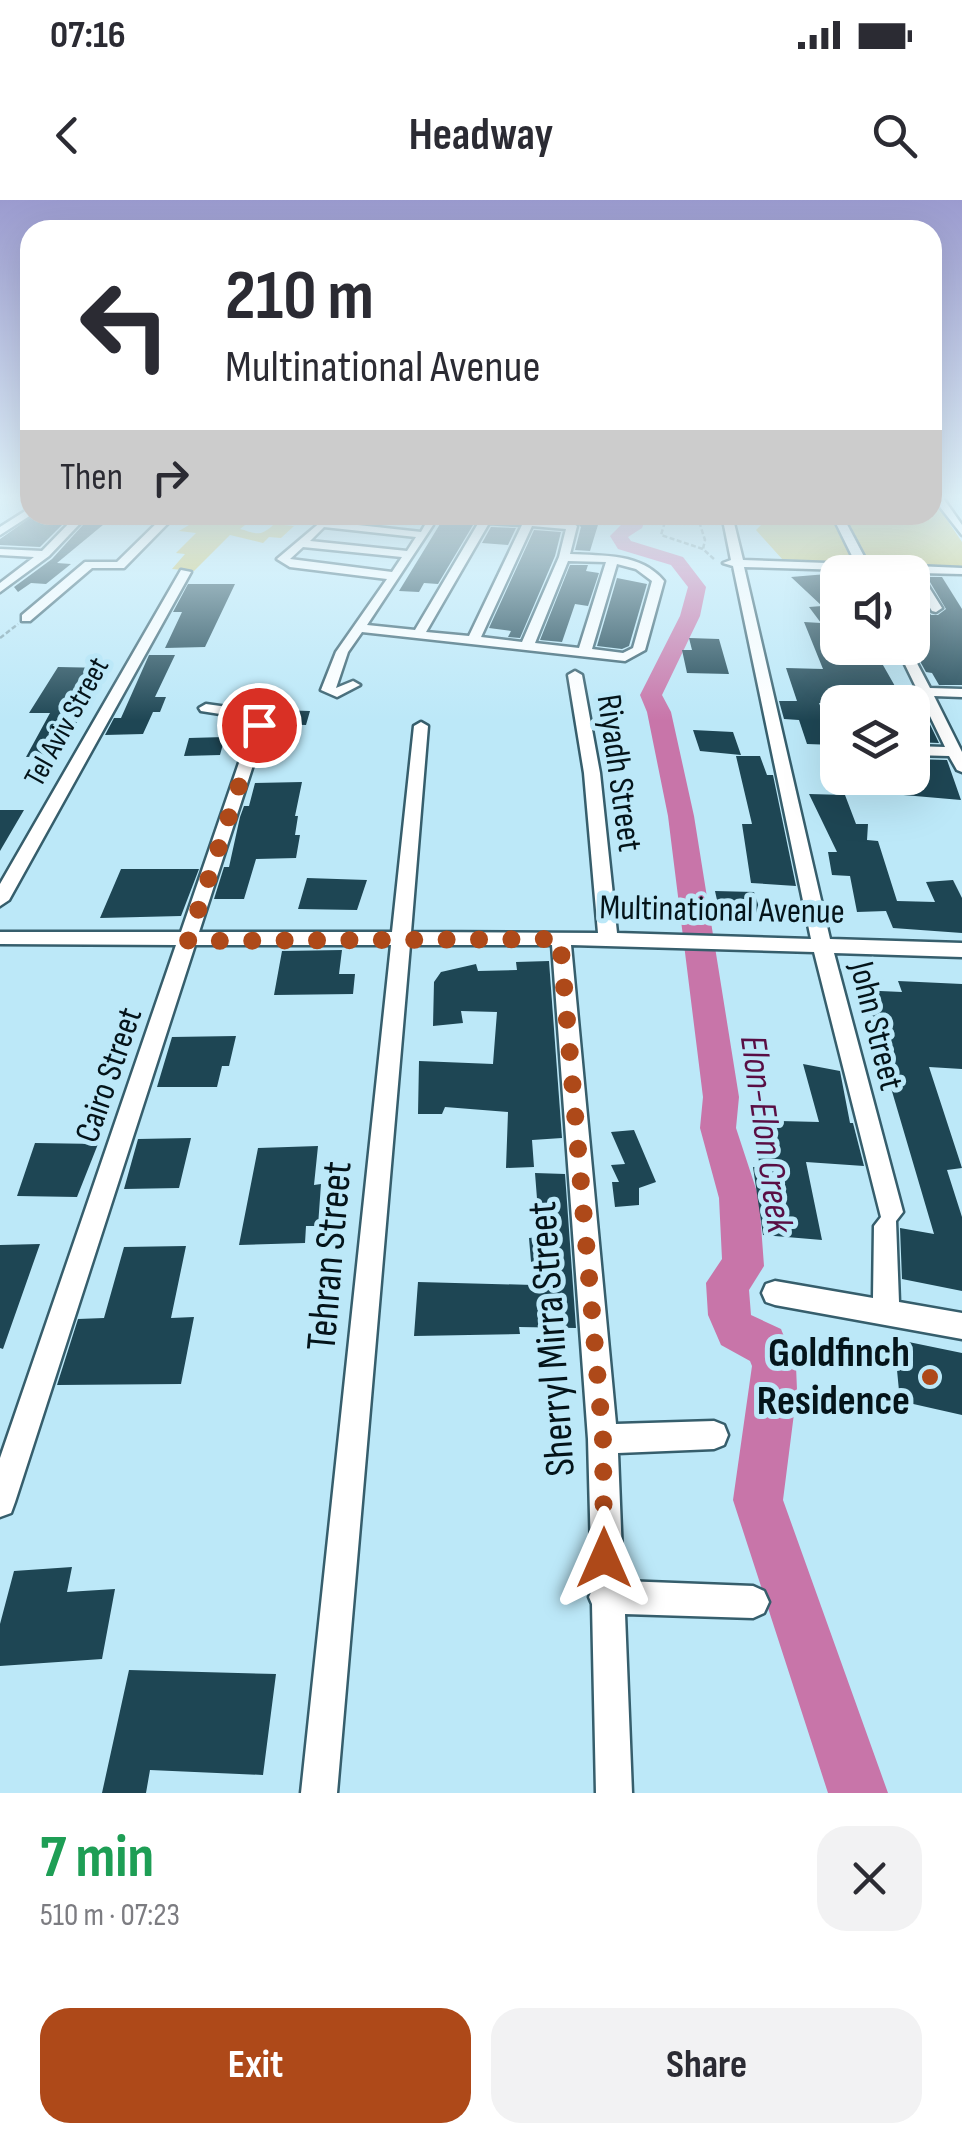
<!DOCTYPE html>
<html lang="en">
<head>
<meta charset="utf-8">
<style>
	body { margin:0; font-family:"Sofia Sans Condensed",sans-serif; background:#f2f2f3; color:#2b2b33; height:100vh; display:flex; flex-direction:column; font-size:38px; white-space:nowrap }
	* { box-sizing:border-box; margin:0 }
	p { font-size:32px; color:#7c7c81 }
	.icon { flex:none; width:55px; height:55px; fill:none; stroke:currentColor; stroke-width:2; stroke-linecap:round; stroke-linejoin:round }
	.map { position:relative; height:1593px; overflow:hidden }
	.drawer { display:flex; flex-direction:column; background:#fff; flex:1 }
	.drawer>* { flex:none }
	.hud { position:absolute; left:20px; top:20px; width:922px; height:305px; border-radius:30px; box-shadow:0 10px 40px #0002; background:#fff; color:#2b2b33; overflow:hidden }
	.fabs { position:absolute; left:820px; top:355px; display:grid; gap:20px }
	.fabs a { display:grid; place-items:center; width:110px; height:110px; border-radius:20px; background:#fff; box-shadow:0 10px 40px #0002; font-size:50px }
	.pin { position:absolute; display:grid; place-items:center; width:85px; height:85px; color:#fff; margin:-42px; border:5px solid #fff; border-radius:50%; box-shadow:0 2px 10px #0007 }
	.me { position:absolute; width:110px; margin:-55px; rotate:0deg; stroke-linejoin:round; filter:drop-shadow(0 0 8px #0008) }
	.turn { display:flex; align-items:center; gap:35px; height:210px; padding:0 40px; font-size:45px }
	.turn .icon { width:130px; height:130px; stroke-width:2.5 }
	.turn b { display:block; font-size:70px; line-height:85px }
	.then { display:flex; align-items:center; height:95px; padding:0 40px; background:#0003; gap:20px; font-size:38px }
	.round { display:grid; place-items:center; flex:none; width:105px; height:105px; border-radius:30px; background:#f2f2f3 }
	.headline { display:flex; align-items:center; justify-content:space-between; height:170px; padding:0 40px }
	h1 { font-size:60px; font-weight:700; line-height:75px; color:#1e9e55 }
	.primary-button { display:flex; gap:20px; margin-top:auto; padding:20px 40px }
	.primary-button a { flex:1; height:115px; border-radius:30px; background:#ae4919; color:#fff; font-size:40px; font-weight:700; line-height:115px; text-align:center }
	.primary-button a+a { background:#f2f2f3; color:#2b2b33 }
	.status { display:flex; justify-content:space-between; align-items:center; height:70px; padding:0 50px; background:#fff; direction:ltr }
	.status svg { height:28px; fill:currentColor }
	header { display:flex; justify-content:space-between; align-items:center; height:130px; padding:0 40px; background:#fff; font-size:45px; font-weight:700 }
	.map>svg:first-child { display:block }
</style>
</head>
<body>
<div class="status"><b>07:16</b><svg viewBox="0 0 49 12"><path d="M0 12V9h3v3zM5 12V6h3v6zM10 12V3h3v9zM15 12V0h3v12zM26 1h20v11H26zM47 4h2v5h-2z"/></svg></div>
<header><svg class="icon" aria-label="back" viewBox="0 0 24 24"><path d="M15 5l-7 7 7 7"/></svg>Headway<svg class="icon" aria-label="search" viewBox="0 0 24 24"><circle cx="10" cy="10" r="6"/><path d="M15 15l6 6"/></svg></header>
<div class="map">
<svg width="962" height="1593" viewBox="0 0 962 1593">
	<rect width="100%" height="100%" fill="#bce8f8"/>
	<!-- green -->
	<path fill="#c8bc5c" d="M933 299 962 342V367L783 360 756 330 762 324 754 315H932Z
		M199 319 245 325 240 329C251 331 259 340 274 324L294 326 281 338 269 337 263 343 230 335 194 371 172 369 185 354 176 353 196 333 179 331Z"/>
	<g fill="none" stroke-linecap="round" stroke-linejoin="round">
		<!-- river -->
		<path fill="#c875a9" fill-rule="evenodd" d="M631 315H647L642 328 628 337 631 341 683 357 706 387 700 416 662 495 671 512 694 616 739 897 736 928 759 998 764 1066 749 1090 751 1115 781 1129 796 1166 797 1190 783 1300 888 1593H828L733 1300 752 1166 750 1161 721 1145 708 1115 706 1083 722 1059 719 998 700 928 703 897 668 616 647 512 640 495 680 416 688 387 671 365 618 349 610 336Z"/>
	</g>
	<!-- building -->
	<path fill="#1e4654" d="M34 315H72L40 347 0 345V339Z
		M92 315H115L57 363 71 364 46 384 31 383 18 392 14 387 52 359Z
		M523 315H601L590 351 575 350 581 327 574 320Z
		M440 324 473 325 438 384 424 383 419 392 399 391Z
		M491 327 516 328 508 345 482 343Z
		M534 330 561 332 555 356 520 438 508 437 511 431 489 428Z
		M570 365H588L586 371 599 373 588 406 575 404 562 442 540 440Z
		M827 374 838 382V450L875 451 904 502 819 503 835 545 807 544 799 520 784 519 779 501H797L786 468 823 469 804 422 821 423 809 407 822 406 791 377Z
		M927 377H942L962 409V485H939L932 473 926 472 912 447V387L931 415H938L946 409Z
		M617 378 647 384 629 446 622 449 597 446Z
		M188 384H235L205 447 165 448 182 412H173Z
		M689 438 719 439 729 474 687 473 682 450H692Z
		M149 455H175L155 497H166L160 512H153L143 534 105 535 114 518H121Z
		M58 467 107 468 58 556 26 557 50 513H29Z
		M277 510 310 511 306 525 272 524Z
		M912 510H923L939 543 912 542Z
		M693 530 733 532 741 555 700 551Z
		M225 537 220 555 184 556 189 538Z
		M736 556H760L767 575H773L796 686 751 683 742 624H752Z
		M912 559 947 560 961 600 869 592 863 578H912Z
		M302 582 295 616H298L295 635H300L296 658 256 659 244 699H214L224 667H229L240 617 244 606H249L255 583Z
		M809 594 845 595 856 624H868L867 640 878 641 897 701 935 702 926 682 953 680 962 698V733L893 728 886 711 857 712 850 676 832 675 828 652H837Z
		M0 610H24L0 651Z
		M121 669H199L181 716 100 718Z
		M307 678 367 680 357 710 298 709Z
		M715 691 754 692 763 719 722 723Z
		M342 750 339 774H355L353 794 274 795 282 751Z
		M549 761 562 938 532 940 534 967 506 968 508 912 445 907 442 914H418L419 861 493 864 497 812 461 811 463 823 433 826 434 782 441 772 476 764 478 771 517 770 516 762Z
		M898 781 962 784V869L929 867 962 968 947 970 962 1017V1091L902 1079 900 1028 934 1034 871 820H867L858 790 902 792Z
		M236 836 229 866H222L217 887H157L172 837Z
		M803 864 840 871 850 923H853L864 966 806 962 822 1040 763 1035 753 967 760 968 751 912 780 921 819 922Z
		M634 930 656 982 639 988V1005L615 1007 612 982H619L611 965 625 964 611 932Z
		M191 938 179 988 124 989 138 939Z
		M35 943 98 944 77 997 17 996Z
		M318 946 314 985 321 984 318 1026H306L305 1043 239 1045 258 948Z
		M535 973 565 974 576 1128 519 1127 520 1134 414 1136 418 1082 533 1085 529 1038 540 1037Z
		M40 1044 3 1149 0 1148V1045Z
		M186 1046 171 1118 194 1117 181 1184 57 1185 78 1119 104 1118 124 1047Z
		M894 1139 962 1153V1215L900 1201Z
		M72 1367 67 1392 115 1389 102 1459 0 1466V1424L14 1371Z
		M129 1470 276 1474 263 1575 150 1570 146 1593H102Z"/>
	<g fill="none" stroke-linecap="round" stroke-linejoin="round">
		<!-- minor casing -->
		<g stroke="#365e6c" stroke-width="5">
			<path id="minor" d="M933 298H943L962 325V335Z
				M30 308 31 315 0 335V327Z
				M77 315H88L49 356 0 392V383L34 357 0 355V349L42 351Z
				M165 315H176L124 368H92L30 421H22V415L85 362H117Z
				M222 315H244L245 317 240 320Z
				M426 315 572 323 577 326 570 354C604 356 641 353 664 381L645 450 625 461 362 432 348 452 336 488 353 481 360 485 337 497 321 490 336 452 387 379 290 367 277 359 322 321 421 332 425 325H433L367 425 415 430 479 322ZM489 323 522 325 469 436 426 432ZM532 326 566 329 559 357 522 442 481 437ZM324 327 416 337 407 351 310 341ZM303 347 402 357 392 372 290 359ZM568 361 606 362 579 448 535 443ZM617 364 636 369 652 381 633 448 623 453 592 449Z
				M722 315H732L743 360 856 364 832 315H842L868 364 962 368V374L920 373 942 408 936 412 932 411 912 379V372L744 367 830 739 962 743V757L834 753 903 1012 896 1021 899 1102 962 1113V1139L775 1105 766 1102 762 1093 766 1084 775 1081 873 1098 874 1026 881 1017 814 752 571 745 616 1224 714 1221 724 1225 728 1235 724 1245 714 1249 618 1253 623 1381 753 1386 764 1391 769 1402 764 1413 753 1418 625 1414 632 1593H596L592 1404 589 1397 592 1390 588 1239 552 745H410L337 1593H301L391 745H195L15 1302 11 1313 0 1317V1258L176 745 0 744V732H181L252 525 246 518 201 511 199 508 206 504 256 511 266 525 199 732H392L414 526 421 522 428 526 411 732 598 733 584 573 568 475 575 471 582 475 600 573 617 733 811 739 733 366 723 363 731 360Z
				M181 370 191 372 9 700 0 706V684Z
				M897 448H909L930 488 962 489V497L934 496 962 552V572L957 570 949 556 912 555V546L945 547Z"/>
		</g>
		<!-- path -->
		<path stroke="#7da0ac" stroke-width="2.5" stroke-dasharray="5 2.5" stroke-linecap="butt" d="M667 315 661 335 703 349 715 360
			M697 315 705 340 703 349
			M0 438 18 424"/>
		<!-- minor -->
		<use href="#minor" fill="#fff" fill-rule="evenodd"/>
	</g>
	<!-- sky -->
	<linearGradient id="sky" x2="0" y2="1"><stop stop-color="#9b9bcf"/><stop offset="0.57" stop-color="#e1f5fc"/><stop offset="1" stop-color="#e1f5fc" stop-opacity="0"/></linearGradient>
	<rect width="962" height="521" fill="url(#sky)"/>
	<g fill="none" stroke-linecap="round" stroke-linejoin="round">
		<!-- route -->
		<path stroke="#ae4919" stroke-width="18" stroke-dasharray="0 32.4" d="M259 525 188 741 560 739 603 1240 604 1358"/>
	</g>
	<!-- markers -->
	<circle fill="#ae4919" stroke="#bce8f8" stroke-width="4" cx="930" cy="1177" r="10"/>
	<g text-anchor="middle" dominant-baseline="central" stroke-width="10" stroke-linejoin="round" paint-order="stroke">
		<!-- far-street labels -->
		<g font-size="30" fill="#04141a" stroke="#bce8f8">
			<text transform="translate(67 522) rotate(-61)">Tel Aviv Street</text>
		</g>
		<!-- street labels -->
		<g font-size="35" fill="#04141a" stroke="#bce8f8">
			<text transform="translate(619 573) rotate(82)">Riyadh Street</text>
			<text transform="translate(722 710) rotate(1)">Multinational Avenue</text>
			<text transform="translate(876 826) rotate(76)">John Street</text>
			<text transform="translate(109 875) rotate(-71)">Cairo Street</text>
		</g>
		<!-- water labels -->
		<g font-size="38" font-style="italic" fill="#590e44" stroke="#bce8f8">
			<text transform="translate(766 934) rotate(82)">Elon-Elon Creek</text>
		</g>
		<!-- near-street labels -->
		<g font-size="42" fill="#04141a" stroke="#bce8f8">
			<text transform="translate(330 1056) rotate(-85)">Tehran Street</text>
			<text transform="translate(552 1139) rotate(-94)">Sherryl Mirra Street</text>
		</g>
		<!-- near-poi labels -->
		<g font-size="42" font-weight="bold" fill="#04141a" stroke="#bce8f8" text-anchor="end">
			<text x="910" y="1153">Goldfinch<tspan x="910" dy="48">Residence</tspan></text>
		</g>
	</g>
</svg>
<div class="fabs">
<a><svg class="icon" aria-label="sound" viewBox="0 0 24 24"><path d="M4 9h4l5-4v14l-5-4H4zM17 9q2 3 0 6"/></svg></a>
<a><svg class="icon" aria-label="layers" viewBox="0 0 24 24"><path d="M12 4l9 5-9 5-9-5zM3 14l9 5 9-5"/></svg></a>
</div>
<div class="pin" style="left:259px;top:525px;background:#d93025"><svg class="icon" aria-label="arrive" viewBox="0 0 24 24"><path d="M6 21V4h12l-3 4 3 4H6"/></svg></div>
<svg class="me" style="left:604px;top:1358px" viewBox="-20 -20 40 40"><path d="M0-17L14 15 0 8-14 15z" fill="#ae4919" stroke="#fff" stroke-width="4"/></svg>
<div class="hud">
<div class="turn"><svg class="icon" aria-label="left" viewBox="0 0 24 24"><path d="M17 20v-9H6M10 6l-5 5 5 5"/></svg><div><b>210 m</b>Multinational Avenue</div></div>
<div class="then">Then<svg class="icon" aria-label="right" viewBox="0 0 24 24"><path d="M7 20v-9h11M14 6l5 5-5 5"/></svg></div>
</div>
</div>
<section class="drawer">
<div class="headline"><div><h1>7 min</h1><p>510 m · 07:23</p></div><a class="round"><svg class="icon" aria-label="close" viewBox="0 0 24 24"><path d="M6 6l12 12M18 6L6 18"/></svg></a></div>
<div class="primary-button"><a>Exit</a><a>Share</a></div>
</section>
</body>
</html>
